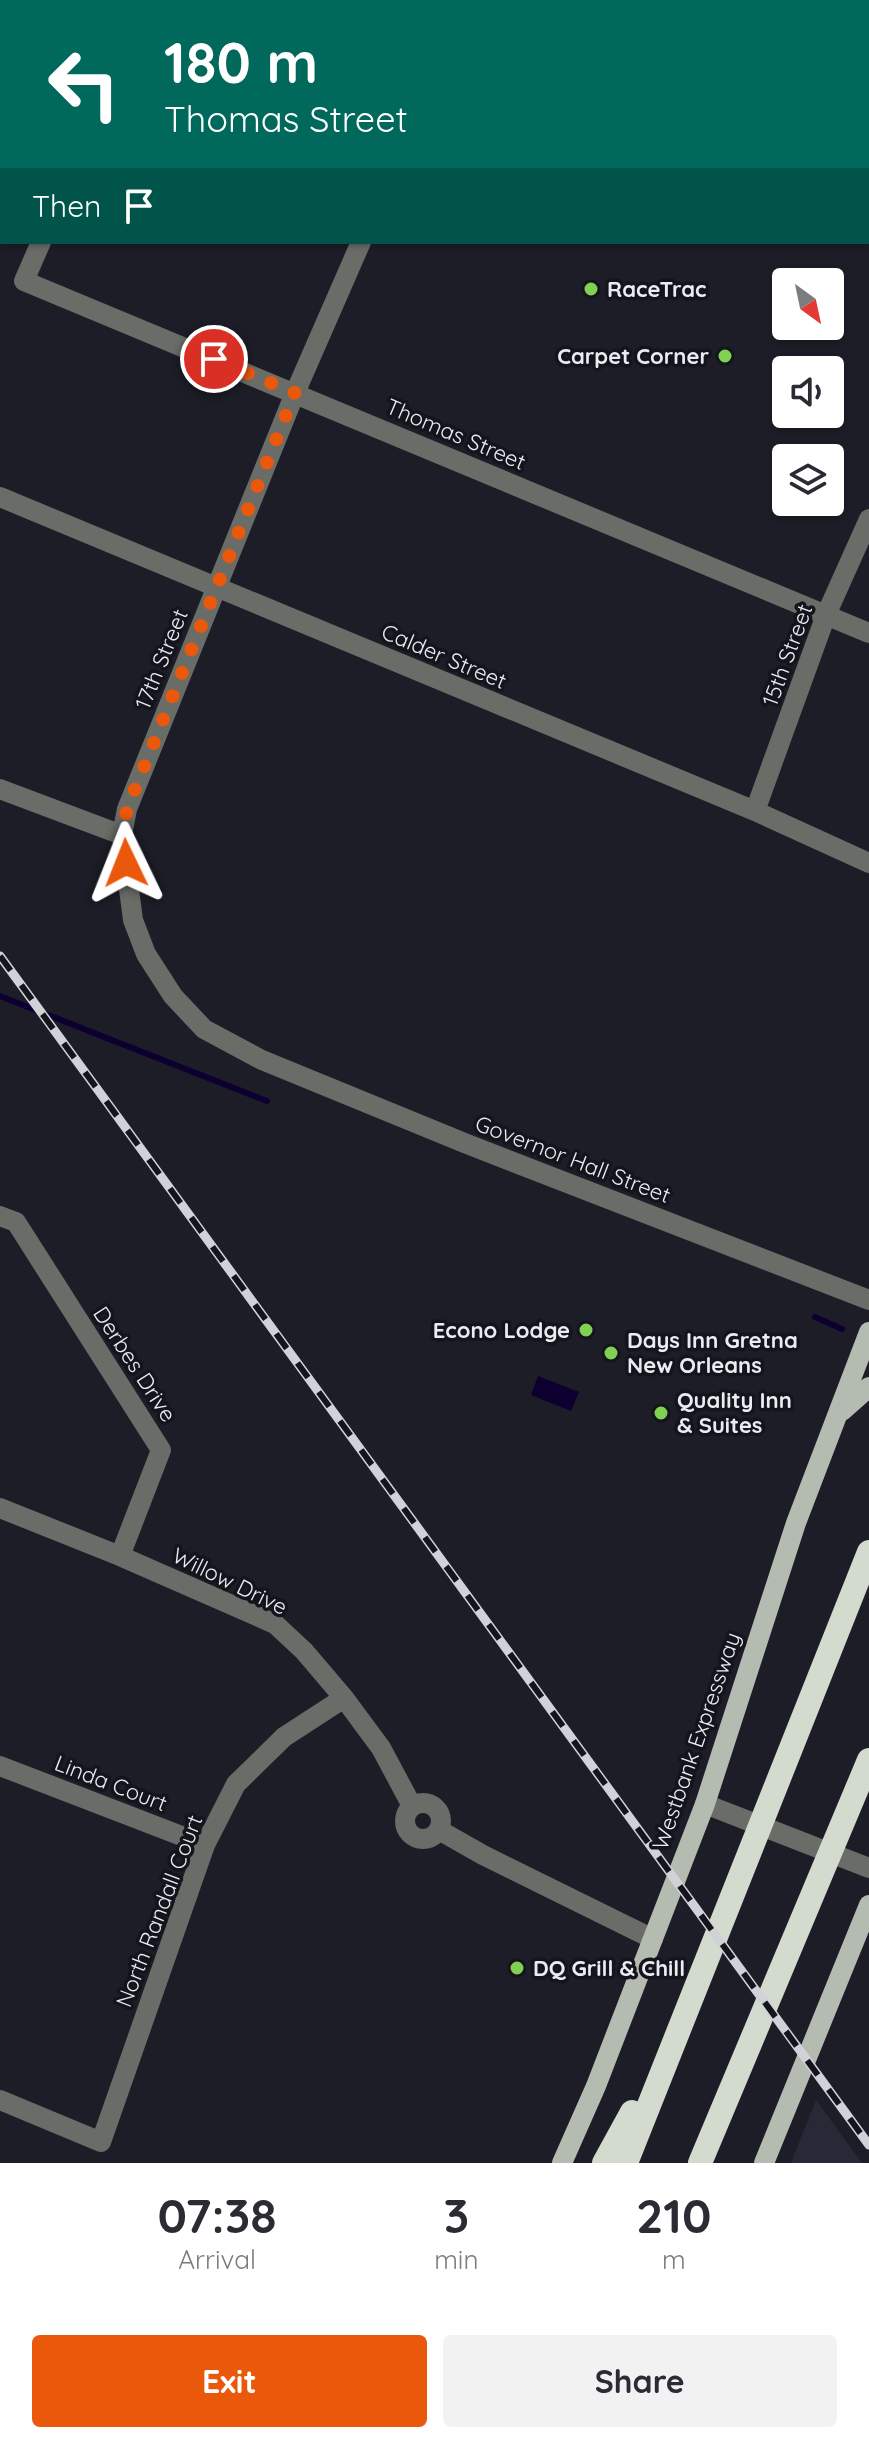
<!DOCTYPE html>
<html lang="en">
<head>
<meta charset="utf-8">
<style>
	body { margin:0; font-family:Quicksand,sans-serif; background:#f2f2f3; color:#2b2b33; height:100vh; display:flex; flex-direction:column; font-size:30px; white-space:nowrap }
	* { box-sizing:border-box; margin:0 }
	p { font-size:26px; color:#7c7c81 }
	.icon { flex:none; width:44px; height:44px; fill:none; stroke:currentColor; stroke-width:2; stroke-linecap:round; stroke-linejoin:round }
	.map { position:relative; height:2163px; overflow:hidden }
	.panel { display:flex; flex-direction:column; background:#fff; flex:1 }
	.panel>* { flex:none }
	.top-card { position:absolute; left:0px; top:0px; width:870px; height:244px; box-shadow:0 2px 6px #0004; background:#00695c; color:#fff; overflow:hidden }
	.needle { width:52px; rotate:147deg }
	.controls { position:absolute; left:772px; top:268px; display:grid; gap:16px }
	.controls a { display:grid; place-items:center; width:72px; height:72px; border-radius:8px; background:#fff; box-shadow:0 2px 6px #0004; font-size:40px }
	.pin { position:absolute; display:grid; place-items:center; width:68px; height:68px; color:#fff; margin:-34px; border:4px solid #fff; border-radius:50%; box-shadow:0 2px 8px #0007 }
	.me { position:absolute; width:88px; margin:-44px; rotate:358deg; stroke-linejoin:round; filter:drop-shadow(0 0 6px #0008) }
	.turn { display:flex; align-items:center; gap:28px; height:168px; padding:0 32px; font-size:36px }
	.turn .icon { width:104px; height:104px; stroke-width:2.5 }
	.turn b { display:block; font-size:56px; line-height:68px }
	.then { display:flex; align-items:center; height:76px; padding:0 32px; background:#0003; gap:16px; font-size:30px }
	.eta { display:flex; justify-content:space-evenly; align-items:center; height:136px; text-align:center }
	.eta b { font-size:48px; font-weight:700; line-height:56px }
	.cta { display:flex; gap:16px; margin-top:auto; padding:16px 32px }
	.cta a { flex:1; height:92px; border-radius:8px; background:#ea580c; color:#fff; font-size:32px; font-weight:700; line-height:92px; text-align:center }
	.cta a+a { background:#f2f2f3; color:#2b2b33 }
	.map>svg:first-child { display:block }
</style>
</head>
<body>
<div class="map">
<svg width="869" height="2163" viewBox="0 0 869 2163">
	<rect width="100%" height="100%" fill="#1d1d27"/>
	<!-- built -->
	<path fill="#282837" d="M816 2100 862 2163H791Z"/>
	<!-- water -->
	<path fill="#0d0031" d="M538 1376 579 1392 571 1411 531 1395Z"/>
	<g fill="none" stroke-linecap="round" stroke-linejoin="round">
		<!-- stream -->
		<path stroke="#0d0031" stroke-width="6" d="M0 996 267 1101
			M815 1317 842 1329"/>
		<!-- minor -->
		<path stroke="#696c67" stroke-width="20" d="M142 2 143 0
			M466 2 467 0
			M41 242 24 281 869 633
			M361 242 295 393 127 809 122 835 133 920 146 954 173 996 204 1029 262 1060 467 1144 869 1300
			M0 497 755 811 869 863
			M0 789 122 835
			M755 811 826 615 869 519
			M0 1216 16 1222 161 1450 120 1556
			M0 1508 120 1556 275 1624 304 1651 344 1698 381 1748 412 1806
			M0 1766 205 1845
			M405 1821a18 18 0 1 1 36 0a18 18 0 1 1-36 0Z
			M705 1804 869 1868
			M439 1830 483 1855 653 1939
			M0 2100 101 2142 205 1845 236 1784 284 1737 344 1698"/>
		<!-- major -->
		<path stroke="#b4bbb1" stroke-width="20" d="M842 1411 869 1387
			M562 2163 596 2086 705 1804 796 1523 869 1332
			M764 2163 869 1905"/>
		<!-- highway -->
		<path stroke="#d3dbcf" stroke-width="24" d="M428 0 433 2
			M868 202 869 203
			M604 2163 632 2112
			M626 2163 869 1552
			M700 2163 869 1760"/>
		<!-- rail casing -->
		<g stroke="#d1d1d8" stroke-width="9">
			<path id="rail" d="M0 956 869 2145"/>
		</g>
		<!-- rail -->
		<use href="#rail" stroke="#14141d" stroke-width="6" stroke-dasharray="18" stroke-linecap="butt"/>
	</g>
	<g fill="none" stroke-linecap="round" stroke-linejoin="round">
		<!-- route -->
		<path stroke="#ea580c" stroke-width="14" stroke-dasharray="0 25.2" d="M126 863 122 835 127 809 295 393 214 359"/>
	</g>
	<!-- markers -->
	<g fill="#80d051" stroke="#14141d" stroke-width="3">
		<circle cx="591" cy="289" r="8"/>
		<circle cx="725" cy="356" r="8"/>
		<circle cx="586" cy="1330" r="8"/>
		<circle cx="611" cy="1353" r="8"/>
		<circle cx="661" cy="1413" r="8"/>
		<circle cx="517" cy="1968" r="8"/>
	</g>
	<g text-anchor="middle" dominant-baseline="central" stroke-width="7" stroke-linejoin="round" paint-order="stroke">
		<!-- poi labels -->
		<g font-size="22" font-weight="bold" fill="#ebebf2" stroke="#14141d" text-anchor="start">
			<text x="607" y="289">RaceTrac</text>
			<text x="709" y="356" text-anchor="end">Carpet Corner</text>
			<text x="570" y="1330" text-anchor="end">Econo Lodge</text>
			<text x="627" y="1340">Days Inn Gretna<tspan x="627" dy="25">New Orleans</tspan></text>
			<text x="677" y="1400">Quality Inn<tspan x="677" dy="25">&amp; Suites</tspan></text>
			<text x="533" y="1968">DQ Grill &amp; Chill</text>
		</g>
		<!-- street labels -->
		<g font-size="22" fill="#ebebf2" stroke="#14141d">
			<text transform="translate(456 434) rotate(23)">Thomas Street</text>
			<text transform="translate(787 655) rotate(-70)">15th Street</text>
			<text transform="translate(444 656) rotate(23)">Calder Street</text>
			<text transform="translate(161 659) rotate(-68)">17th Street</text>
			<text transform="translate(573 1159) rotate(21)">Governor Hall Street</text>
			<text transform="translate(135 1364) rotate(57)">Derbes Drive</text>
			<text transform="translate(230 1581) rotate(26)">Willow Drive</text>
			<text transform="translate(696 1741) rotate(-71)">Westbank Expressway</text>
			<text transform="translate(111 1783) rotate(21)">Linda Court</text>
			<text transform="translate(159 1911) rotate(-69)">North Randall Court</text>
		</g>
	</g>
</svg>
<div class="controls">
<a><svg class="needle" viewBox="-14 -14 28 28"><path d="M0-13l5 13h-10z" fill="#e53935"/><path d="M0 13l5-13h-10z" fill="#7c7c81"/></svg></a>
<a><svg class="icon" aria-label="sound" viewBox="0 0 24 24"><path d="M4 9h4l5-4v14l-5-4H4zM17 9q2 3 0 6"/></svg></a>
<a><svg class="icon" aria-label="layers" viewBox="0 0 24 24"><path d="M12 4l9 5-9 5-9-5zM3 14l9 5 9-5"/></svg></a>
</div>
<div class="pin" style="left:214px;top:359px;background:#d93025"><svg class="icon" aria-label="arrive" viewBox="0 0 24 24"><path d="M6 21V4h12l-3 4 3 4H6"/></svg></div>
<svg class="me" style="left:126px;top:863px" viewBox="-20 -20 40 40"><path d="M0-17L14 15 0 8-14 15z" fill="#ea580c" stroke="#fff" stroke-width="4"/></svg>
<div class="top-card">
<div class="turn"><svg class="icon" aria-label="left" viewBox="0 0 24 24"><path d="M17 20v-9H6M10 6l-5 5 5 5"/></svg><div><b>180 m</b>Thomas Street</div></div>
<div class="then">Then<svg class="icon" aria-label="arrive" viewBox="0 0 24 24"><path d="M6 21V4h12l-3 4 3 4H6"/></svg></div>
</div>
</div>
<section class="panel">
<div class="eta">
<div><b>07:38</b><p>Arrival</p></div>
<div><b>3</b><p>min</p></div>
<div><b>210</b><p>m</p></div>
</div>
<div class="cta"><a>Exit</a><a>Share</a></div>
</section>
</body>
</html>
